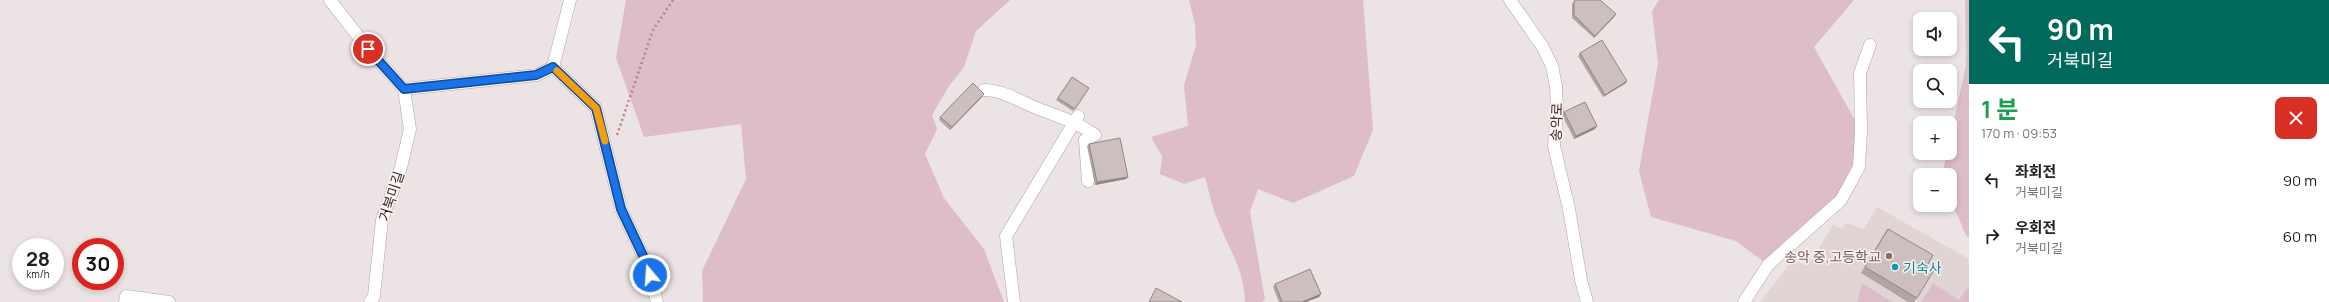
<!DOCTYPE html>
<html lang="ko">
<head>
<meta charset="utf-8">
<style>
	body { margin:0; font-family:Manrope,"Noto Sans KR",sans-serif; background:#f2f2f2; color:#202124; height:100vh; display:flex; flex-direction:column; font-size:15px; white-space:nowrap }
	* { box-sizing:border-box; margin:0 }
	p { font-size:13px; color:#757577 }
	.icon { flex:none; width:22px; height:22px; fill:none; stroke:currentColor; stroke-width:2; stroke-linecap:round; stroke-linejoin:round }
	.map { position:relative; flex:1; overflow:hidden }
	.side { display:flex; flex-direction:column; background:#fff; width:360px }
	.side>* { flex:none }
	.hud { background:#00695c; color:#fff; overflow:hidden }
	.buttons { position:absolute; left:1913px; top:12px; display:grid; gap:8px }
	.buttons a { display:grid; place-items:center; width:44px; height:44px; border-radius:8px; background:#fff; box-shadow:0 2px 6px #0003; font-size:20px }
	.speed { position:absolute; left:12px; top:238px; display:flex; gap:8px; font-size:20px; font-weight:700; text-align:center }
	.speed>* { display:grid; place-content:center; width:52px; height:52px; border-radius:50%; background:#fff; box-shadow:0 2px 6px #0003; line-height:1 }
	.speed small { font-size:10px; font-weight:400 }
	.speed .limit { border:6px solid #d22; background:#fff; color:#111 }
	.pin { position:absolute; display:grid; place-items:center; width:34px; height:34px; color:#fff; margin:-17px; border:2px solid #fff; border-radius:50%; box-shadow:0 1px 4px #0007 }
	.me { position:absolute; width:44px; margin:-22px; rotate:342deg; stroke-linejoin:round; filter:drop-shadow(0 0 3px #0008) }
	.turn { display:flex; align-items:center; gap:14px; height:84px; padding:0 12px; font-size:18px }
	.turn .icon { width:52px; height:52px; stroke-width:2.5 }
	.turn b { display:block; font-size:28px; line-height:34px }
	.round { display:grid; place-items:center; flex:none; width:42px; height:42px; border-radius:8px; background:#f2f2f2 }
	.overview { display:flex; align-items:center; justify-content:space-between; height:68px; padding:0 12px }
	h1 { font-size:24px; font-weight:700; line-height:30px; color:#1e9e55 }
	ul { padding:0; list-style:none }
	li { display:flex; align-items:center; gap:12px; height:56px; padding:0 12px }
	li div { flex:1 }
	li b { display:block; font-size:15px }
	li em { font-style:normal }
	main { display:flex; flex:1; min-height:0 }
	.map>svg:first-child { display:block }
</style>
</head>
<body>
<main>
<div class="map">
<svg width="1969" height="302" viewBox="0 0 1969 302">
	<rect width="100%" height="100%" fill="#ece3e4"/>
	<!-- built -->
	<path fill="#e0d4d5" d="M1877 207 1969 259V302H1760L1793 260 1808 266 1833 225 1843 229 1846 223 1864 229Z"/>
	<!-- green -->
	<path fill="#ddbdc8" d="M626 0H1010L976 31 964 67 949 86 932 115 937 129 925 154 944 198 984 249 1004 302H703L702 271 746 179 741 124 644 137 616 58Z
		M1189 0H1363L1373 130 1354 176 1293 203 1258 189 1250 212 1265 300 1262 302H1245C1244 269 1230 251 1218 221 1212 207 1209 192 1205 177L1184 184 1160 174 1162 156 1151 137 1188 126 1184 85 1196 45 1195 24Z
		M1659 0H1854L1814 47 1861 131 1848 186 1768 265 1736 241 1651 217 1639 171 1658 63 1652 11Z
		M1965 0H1969V238L1966 235 1950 199V175H1942L1947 153H1950V139L1966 65Z
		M1862 283 1889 300 1893 302H1857Z
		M1933 283 1959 300 1969 286V302H1921Z"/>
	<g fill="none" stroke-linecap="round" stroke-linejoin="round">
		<!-- minor casing -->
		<g stroke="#b0a3a2" stroke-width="13">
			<path id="minor" d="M330 0 368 49 404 89 410 129 401 167 382 220 374 296 370 302
				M1510 0 1542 46 1552 66 1556 86 1557 112 1554 146 1569 209 1581 280 1587 302
				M553 67 570 0
				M404 89 537 75 553 67 596 108 621 209 646 262 657 302
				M984 90C1004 90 1020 102 1039 109 1059 117 1077 122 1095 135L1085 140 1088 181
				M125 302 126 296 169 302
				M1014 302 1006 236 1078 116
				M1744 302 1768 265 1841 200 1859 167 1861 131 1860 73 1870 45"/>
		</g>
		<!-- path -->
		<path stroke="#af8784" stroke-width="2.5" stroke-dasharray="2 3" stroke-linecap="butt" d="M617 135 653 30 673 0"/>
		<!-- minor -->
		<use href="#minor" stroke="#fff" stroke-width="12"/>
	</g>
	<!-- wall -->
	<path fill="#b0a4a5" d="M1575 0 1614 17 1594 38 1572 18V4Z
		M1580 53 1627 81 1626 83 1603 97 1578 56Z
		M1072 77 1089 88 1073 111 1056 100Z
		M982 97 950 130 939 120 940 117Z
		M1564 112 1595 129 1574 139 1562 115Z
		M1089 144 1128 177 1126 179 1095 185 1087 146Z
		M1888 229 1927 266 1917 298 1914 302H1908L1861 273 1883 236Z
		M1275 284 1321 294 1319 297 1306 302H1279L1273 287Z"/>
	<!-- shaded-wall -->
	<path fill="#908686" d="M1616 14 1614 17 1594 38 1595 36Z
		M1627 81 1626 83 1603 97 1605 95Z
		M984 94 982 97 950 130 952 127Z
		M1597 126 1595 129 1574 139 1576 136Z
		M1128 177 1126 179 1095 185 1097 182Z
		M1321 294 1319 297 1306 302H1302Z"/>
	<!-- building -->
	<path fill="#cdbfc0" stroke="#908686" d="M1575 0H1600L1616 14 1595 36 1574 15V2Z
		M1602 40 1627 81 1605 95 1580 53Z
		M1072 77 1089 88 1075 109 1058 98Z
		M973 83 984 94 952 127 940 117Z
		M1585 102 1597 126 1576 136 1564 112Z
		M1120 138 1128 177 1097 182 1089 144Z
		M1888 229 1933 255 1927 266 1934 270 1917 298 1865 267Z
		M1310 269 1321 294 1302 302H1282L1275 284Z
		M1156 288 1182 302H1149Z"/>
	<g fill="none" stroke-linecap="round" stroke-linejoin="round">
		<!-- route casing -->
		<g stroke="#114b97" stroke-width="10">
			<path id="route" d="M368 49 404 89 536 75 553 67 596 108 621 209 646 262 650 275"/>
		</g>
		<!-- route -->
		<use href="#route" stroke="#1a73e8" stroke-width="7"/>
		<!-- slow -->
		<path stroke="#f59e0b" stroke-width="7" d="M557 71 596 108 605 141"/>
	</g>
	<!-- markers -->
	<circle fill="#8d6e63" stroke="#f9f3f4" stroke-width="1.5" cx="1889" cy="256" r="4"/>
	<circle fill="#0f9aa8" stroke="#f9f3f4" stroke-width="1.5" cx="1895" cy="267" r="4"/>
	<g text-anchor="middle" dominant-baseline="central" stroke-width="3" stroke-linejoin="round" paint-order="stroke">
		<!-- street labels -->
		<g font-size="14" fill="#3d2623" stroke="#f9f3f4">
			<text transform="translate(1556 122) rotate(-88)">송악로</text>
			<text transform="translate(391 196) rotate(-72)">거북미길</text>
		</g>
		<!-- education labels -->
		<g font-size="14" fill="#785e54" stroke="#f9f3f4" text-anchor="end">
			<text x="1881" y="256">송악 중,고등학교</text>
		</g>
		<!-- culture labels -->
		<g font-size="14" fill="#0d838f" stroke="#f9f3f4" text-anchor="start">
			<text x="1903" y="267">기숙사</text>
		</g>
	</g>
</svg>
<div class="buttons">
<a><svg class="icon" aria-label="sound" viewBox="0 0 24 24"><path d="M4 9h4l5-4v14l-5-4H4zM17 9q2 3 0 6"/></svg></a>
<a><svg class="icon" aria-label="search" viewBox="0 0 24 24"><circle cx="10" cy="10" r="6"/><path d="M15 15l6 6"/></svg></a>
<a>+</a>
<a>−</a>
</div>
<div class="speed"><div>28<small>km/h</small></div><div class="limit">30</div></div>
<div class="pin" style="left:368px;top:49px;background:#d93025"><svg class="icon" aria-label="arrive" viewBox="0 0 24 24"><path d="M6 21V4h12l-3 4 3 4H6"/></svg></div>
<svg class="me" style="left:650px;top:275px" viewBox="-20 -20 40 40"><circle r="17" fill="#1a73e8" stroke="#fff" stroke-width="3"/><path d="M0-11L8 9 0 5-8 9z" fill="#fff"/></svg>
</div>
<section class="side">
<div class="hud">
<div class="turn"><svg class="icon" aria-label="left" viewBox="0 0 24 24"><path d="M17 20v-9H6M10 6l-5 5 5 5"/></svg><div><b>90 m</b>거북미길</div></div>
</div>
<div class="overview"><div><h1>1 분</h1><p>170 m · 09:53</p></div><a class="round" style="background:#d93025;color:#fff"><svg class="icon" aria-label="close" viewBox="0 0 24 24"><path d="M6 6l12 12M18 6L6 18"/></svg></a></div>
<ul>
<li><svg class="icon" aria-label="left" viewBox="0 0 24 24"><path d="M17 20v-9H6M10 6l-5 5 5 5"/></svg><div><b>좌회전</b><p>거북미길</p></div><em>90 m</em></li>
<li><svg class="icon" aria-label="right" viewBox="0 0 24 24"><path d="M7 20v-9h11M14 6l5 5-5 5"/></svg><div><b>우회전</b><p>거북미길</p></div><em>60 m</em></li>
</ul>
</section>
</main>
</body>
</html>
